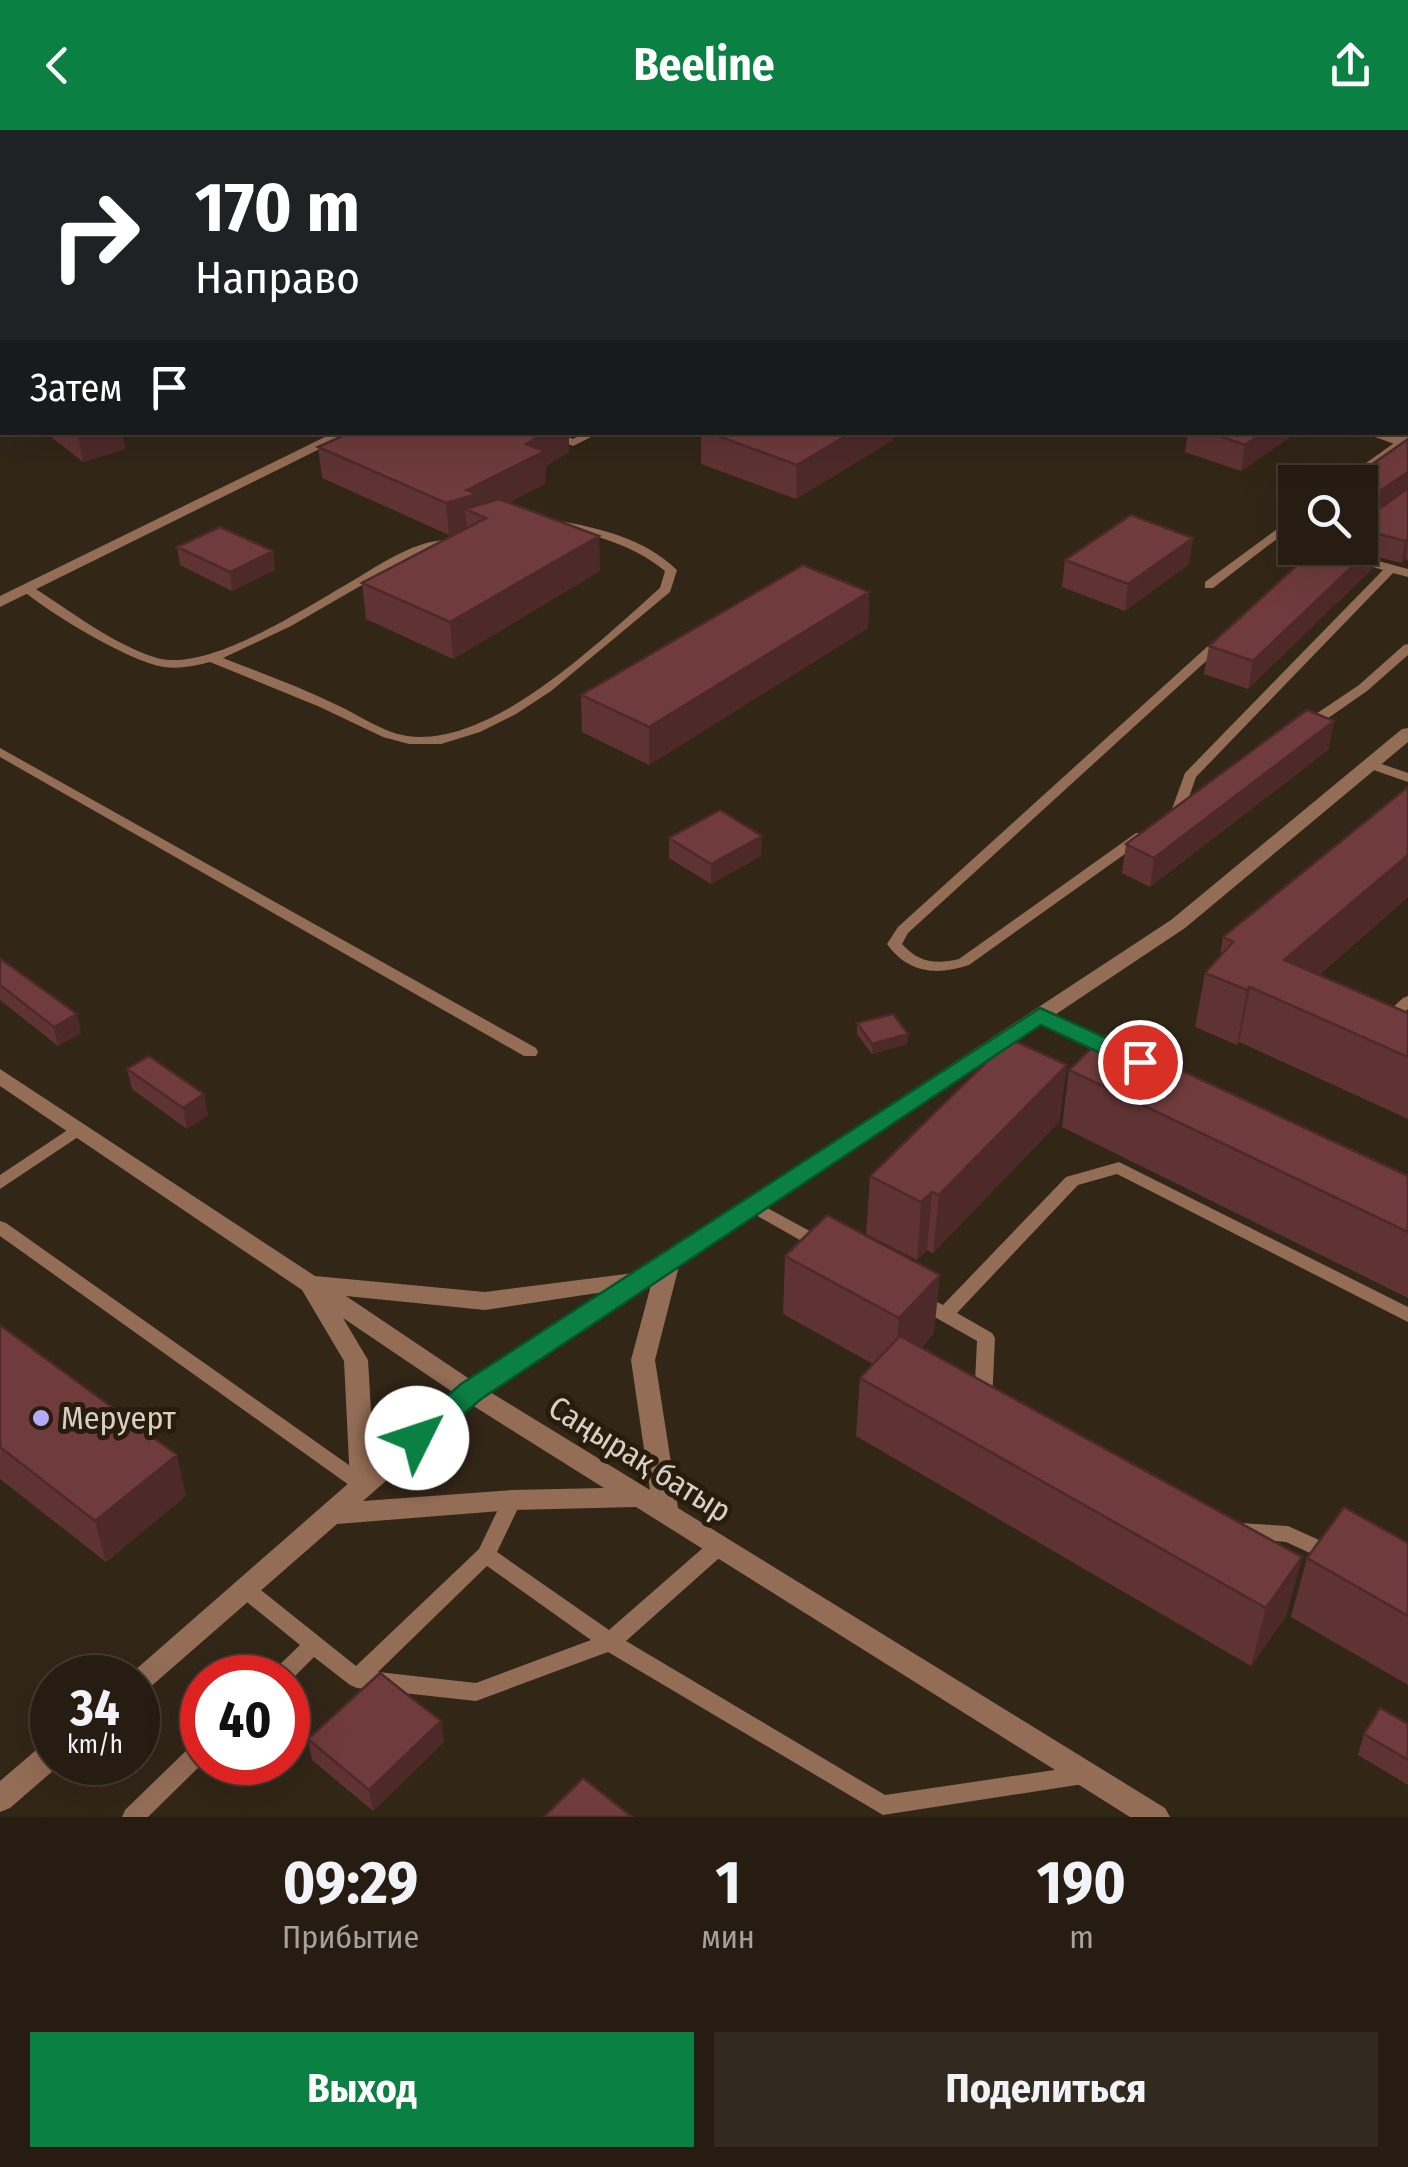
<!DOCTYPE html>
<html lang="ru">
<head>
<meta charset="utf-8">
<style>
	body { margin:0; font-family:"Fira Sans Condensed",sans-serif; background:#32291f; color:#f1f3f6; height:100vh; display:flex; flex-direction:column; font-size:38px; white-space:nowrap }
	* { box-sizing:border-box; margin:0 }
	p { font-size:32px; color:#a4a19f }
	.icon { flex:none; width:55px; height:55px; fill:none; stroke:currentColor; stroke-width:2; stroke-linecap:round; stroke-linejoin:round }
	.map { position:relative; height:1687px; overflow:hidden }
	.details { display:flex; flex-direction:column; background:#261c11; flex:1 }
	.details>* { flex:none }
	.banner { position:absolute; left:0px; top:0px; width:1410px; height:305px; box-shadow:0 10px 40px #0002,0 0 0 2px #423a31; background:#202124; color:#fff; overflow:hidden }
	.controls { position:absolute; left:1278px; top:335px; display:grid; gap:20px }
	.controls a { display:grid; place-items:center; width:100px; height:100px; border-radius:0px; background:#261c11; box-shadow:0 10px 40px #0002,0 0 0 2px #423a31; font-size:50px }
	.speed { position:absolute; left:30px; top:1525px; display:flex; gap:20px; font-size:50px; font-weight:700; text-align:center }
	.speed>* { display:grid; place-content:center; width:130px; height:130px; border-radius:50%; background:#261c11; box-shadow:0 10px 40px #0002,0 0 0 2px #423a31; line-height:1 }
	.speed small { font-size:25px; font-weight:400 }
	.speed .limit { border:15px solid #d22; background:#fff; color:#111 }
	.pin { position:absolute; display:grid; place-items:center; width:85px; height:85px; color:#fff; margin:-42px; border:5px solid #fff; border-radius:50%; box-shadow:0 2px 10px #0007 }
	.me { position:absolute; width:110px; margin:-55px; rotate:49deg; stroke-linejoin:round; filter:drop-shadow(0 0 8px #0008) }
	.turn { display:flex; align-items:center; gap:35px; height:210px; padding:0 30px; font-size:45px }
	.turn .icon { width:130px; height:130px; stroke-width:2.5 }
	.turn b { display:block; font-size:70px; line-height:85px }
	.then { display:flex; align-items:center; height:95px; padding:0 30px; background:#0003; gap:20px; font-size:38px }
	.eta { display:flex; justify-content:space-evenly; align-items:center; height:170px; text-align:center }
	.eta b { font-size:60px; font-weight:700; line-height:70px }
	.cta { display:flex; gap:20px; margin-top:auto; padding:20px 30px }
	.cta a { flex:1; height:115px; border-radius:0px; background:#0b8043; color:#fff; font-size:40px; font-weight:700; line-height:115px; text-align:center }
	.cta a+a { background:#32291f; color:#f1f3f6 }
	header { display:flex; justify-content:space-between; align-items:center; height:130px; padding:0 30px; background:#0b8043; color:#fff; font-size:45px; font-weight:700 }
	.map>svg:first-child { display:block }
</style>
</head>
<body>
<header><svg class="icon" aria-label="back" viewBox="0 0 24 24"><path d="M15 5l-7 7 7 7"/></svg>Beeline<svg class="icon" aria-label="share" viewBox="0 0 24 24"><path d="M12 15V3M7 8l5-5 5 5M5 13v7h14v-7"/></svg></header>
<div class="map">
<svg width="1408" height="1687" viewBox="0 0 1408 1687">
	<rect width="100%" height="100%" fill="#322617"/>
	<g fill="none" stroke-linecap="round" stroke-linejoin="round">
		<!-- service -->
		<path fill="#946d56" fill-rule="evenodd" d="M538 302H554L573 309 587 302 597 304 573 316Z
			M1400 309 1404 310V314L1350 352H1339Z
			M1295 386V394L1285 402 1295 406V413L1278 408 1213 458H1205V452Z
			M555 390C599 398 644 408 677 440L670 462 551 561 516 584 480 602 441 614H409L383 607 320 577 210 532C195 536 179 539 164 537 128 531 49 483 21 459L23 456H31C71 481 112 514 157 528 210 543 313 473 359 447 385 431 419 409 450 410V414L407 429 291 496 223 528C261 543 300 557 337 575 359 585 382 602 407 606 492 618 601 510 660 458L665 441C631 413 593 405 551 395L549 393Z
			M1314 418H1330L1408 439V447L1393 443 1196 647 1184 682H1174L1172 679 1185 643 1383 440 1315 420Z
			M1223 505 1229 509 1227 512 908 803 902 814C918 832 935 835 959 829L1136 703H1146L1148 706 1146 709 969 835C936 846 908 843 887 814L898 797 1219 506Z
			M1408 514V525L1367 561 1311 600H1301L1299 597 1301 594 1359 555 1404 515Z
			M0 618 536 918 538 922 536 926H524L0 627Z
			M1370 630 1408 643V652L1365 637 1363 634Z
			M1408 866V879L1392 894 1402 912 1408 914V925L1390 919 1376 893 1403 868Z
			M1040 880 1119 915 1121 919 1113 924 1107 923 1035 888 1032 885 1035 882Z
			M78 993 84 995 86 999 84 1003 0 1059V1045Z
			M1119 1032 1408 1177V1192L1117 1044 1078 1055 957 1183 992 1203 995 1208 992 1272 990 1277 983 1279 976 1277 974 1272 977 1211 917 1177 914 1172 917 1167 923 1165 943 1175 1066 1047Z
			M751 1069 826 1110 829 1114 826 1118H814L745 1079 743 1075 745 1071Z
			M0 1091 6 1093 370 1350 373 1355 370 1360 363 1363 356 1360 0 1106Z
			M512 1362 519 1365 522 1370 497 1422 609 1500 712 1410 719 1408 726 1410 729 1416 726 1422 626 1511 885 1665 1088 1635 1096 1638 1099 1645 1096 1652 883 1685 608 1522 476 1571 357 1558 350 1555 314 1527 288 1553V1548H269L272 1542 300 1515 237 1464 234 1458 237 1452 244 1450 251 1452 356 1536 479 1419 505 1365ZM487 1436 591 1510 476 1553 378 1542Z
			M1240 1393 1288 1396 1339 1419 1342 1425 1339 1431 1332 1433 1286 1412 1233 1407 1230 1401 1233 1395Z
			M202 1611 204 1632 148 1687H122L125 1680 194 1613Z"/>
		<!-- minor -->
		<path fill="#946d56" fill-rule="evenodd" d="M323 0H340L341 2H325Z
			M335 302H354L0 477V466Z
			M1361 302H1384L1398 307 1408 303V313L1400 316Z"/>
		<!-- tertiary -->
		<path fill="#946d56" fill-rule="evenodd" d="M1408 598V612L1185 798 679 1136 655 1230 678 1378 1165 1678 1170 1687H1130L636 1377 512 1380 337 1394 148 1559 138 1563V1548H126L350 1352 344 1231 302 1160 0 956V939L315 1146 485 1162 634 1143 1171 790 1402 599ZM651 1155 631 1230 650 1360 490 1262ZM604 1162 471 1250 346 1166 485 1180ZM343 1188 454 1263 374 1331 368 1230ZM472 1275 604 1358 512 1360 363 1371Z
			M52 1611V1632L62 1633 10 1678 0 1682V1651L42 1615Z"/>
	</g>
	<!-- wall -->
	<path fill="#5f3334" d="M0 0H44L38 2H2V36L0 35Z
		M696 0H739L733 2H705Z
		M779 0H906L905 2H789Z
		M45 302H122L125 319 83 332Z
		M351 302H569V322L546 336V353L508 373 600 441 453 529 366 489 362 453 458 403 449 405 322 348 318 317Z
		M701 302H893V310L796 369 701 334Z
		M1188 302H1290L1289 308 1241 341 1185 322Z
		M1408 309V430L1406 429 1401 433 1374 426 1371 440 1248 559 1204 544 1209 516 1360 418V352Z
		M1193 408 1189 434 1125 481 1062 457 1065 430Z
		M177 417 273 421 275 440 232 461 180 435Z
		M869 462 868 498 649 635 582 602 581 565Z
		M1334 591 1328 620 1150 757 1122 743 1126 714Z
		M1408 657V767L1319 845 1408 883V989L1239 912 1237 915 1195 897 1205 843 1220 826 1223 807Z
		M669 708 761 726 711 754 669 728Z
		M0 828 81 903 58 916 0 870Z
		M857 893 908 904 907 914 872 924 857 904Z
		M1067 935 1059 992 933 1123 927 1120 917 1130 866 1104 870 1046Z
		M127 939 208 985 187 999 132 959Z
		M1069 940 1408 1046V1168L1062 997Z
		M785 1126 934 1203 921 1218 1302 1427 1286 1486 1251 1536 856 1306 860 1248 873 1234 783 1184Z
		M0 1195 186 1366 106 1432 0 1349Z
		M1408 1413V1555L1291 1487 1307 1428Z
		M441 1591 444 1612 373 1681 312 1630 308 1609Z
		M1408 1594V1655L1358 1625 1364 1604Z"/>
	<!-- shaded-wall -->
	<path fill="#4e292a" d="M722 0H739L733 2H722Z
		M882 0H906V2H876Z
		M91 302H122L125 319 83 332 78 306Z
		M547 302H569V322L546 336V353L482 386 465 379 467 400 449 405 446 373 467 360 526 314Z
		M852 302H893V310L796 369 797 335Z
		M1263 302H1290L1289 308 1241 341 1245 315Z
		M1408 342V361L1360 393 1362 373Z
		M599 406 600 441 453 529 450 492Z
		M1193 408 1189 434 1125 481 1128 454Z
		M1408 409 1406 429 1401 433 1405 411Z
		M1376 414 1371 440 1248 559 1253 531Z
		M273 421 275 440 232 461 230 442Z
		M869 462 868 498 649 635V597Z
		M1334 591 1328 620 1150 757 1154 728Z
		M762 706 761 726 711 754V734Z
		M1408 725V767L1286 873 1284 830Z
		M1250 857 1239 912 1237 915 1247 860Z
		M77 884 81 903 58 916 54 897Z
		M908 904 907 914 872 924V914Z
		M1067 935 1059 992 933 1123 939 1065Z
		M204 964 208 985 187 999 183 978Z
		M932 1062 927 1120 917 1130 921 1072Z
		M940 1145 934 1203 894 1246 899 1188Z
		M177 1325 186 1366 106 1432 95 1391Z
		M1302 1427 1286 1486 1251 1536 1266 1478Z
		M441 1591 444 1612 373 1681 369 1660Z"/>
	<!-- building -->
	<path fill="#6f3b3c" stroke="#4e292a" stroke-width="2.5" d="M1 0H33L41 2H2V19L0 18Z
		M830 0H882L876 2H840Z
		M1287 0H1408V268V2H1284Z
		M73 302H91L78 306Z
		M351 302H547L526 314 545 321 467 360 478 364 446 373 318 317Z
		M707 302H852L797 335Z
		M1208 302H1263L1245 315Z
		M1408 309V342L1362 373V387L1367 388 1408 358V409L1405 411 1360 399V352H1347Z
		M499 369 599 406 450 492 362 453 486 388 465 379Z
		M1131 385 1193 408 1128 454 1065 430Z
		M220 397 273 421 230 442 177 417Z
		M1360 409 1376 414 1253 531 1209 516 1316 418H1360Z
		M803 435 869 462 649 597 581 565Z
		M1307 580 1334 591 1154 728 1126 714Z
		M1408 657V725L1284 830 1408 883V927L1250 857 1247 860 1205 843 1233 812 1223 807Z
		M720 680 762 706 711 734 669 708Z
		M0 828 1 829 77 884 54 897 0 855Z
		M893 884 908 904 872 914 857 893Z
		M1105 905 1408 1046V1102L1069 940Z
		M1010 909 1067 935 939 1065 932 1062 921 1072 870 1046Z
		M149 926 204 964 183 978 127 939Z
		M827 1085 940 1145 899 1188 785 1126Z
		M0 1195 177 1325 95 1391 0 1317Z
		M900 1206 1302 1427 1266 1478 860 1248Z
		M1344 1377 1408 1413V1486L1307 1428Z
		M380 1543 441 1591 369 1660 308 1609Z
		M1380 1578 1408 1594V1630L1364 1604Z
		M583 1648 632 1687H544Z"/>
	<!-- route -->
	<path fill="#0b8043" stroke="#07532c" stroke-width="2.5" d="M1040 878 1148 927 1152 932 1140 940 1132 938 1041 895 481 1269 427 1316 417 1320 407 1316 403 1308 407 1301 461 1254Z"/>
	<!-- markers -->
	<circle fill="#b4acf9" stroke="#281c0d" stroke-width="4" cx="41" cy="1288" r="10"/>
	<g text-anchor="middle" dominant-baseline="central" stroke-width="10" stroke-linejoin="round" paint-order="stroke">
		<!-- near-poi labels -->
		<g font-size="32" fill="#d8d0c6" stroke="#281c0d" text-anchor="start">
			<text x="61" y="1288">Меруерт</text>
		</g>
		<!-- near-street labels -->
		<g font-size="32" fill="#d8d0c6" stroke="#281c0d">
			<text transform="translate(640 1329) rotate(32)">Саңырақ батыр</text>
		</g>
	</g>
</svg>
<div class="controls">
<a><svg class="icon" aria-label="search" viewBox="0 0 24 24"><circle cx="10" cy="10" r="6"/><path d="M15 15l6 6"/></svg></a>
</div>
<div class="speed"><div>34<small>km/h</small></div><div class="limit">40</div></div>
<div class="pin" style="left:1140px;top:932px;background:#d93025"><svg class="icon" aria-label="arrive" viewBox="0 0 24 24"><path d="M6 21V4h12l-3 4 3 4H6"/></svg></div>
<svg class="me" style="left:417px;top:1308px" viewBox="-20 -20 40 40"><circle r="19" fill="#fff"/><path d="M0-13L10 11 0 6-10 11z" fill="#0b8043"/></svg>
<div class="banner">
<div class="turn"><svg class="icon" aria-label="right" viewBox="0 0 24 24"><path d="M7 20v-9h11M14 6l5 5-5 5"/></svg><div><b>170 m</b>Направо</div></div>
<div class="then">Затем<svg class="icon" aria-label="arrive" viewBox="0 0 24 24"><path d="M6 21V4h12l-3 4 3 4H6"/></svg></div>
</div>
</div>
<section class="details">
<div class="eta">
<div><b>09:29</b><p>Прибытие</p></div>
<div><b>1</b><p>мин</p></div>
<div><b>190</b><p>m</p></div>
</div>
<div class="cta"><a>Выход</a><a>Поделиться</a></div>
</section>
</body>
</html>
